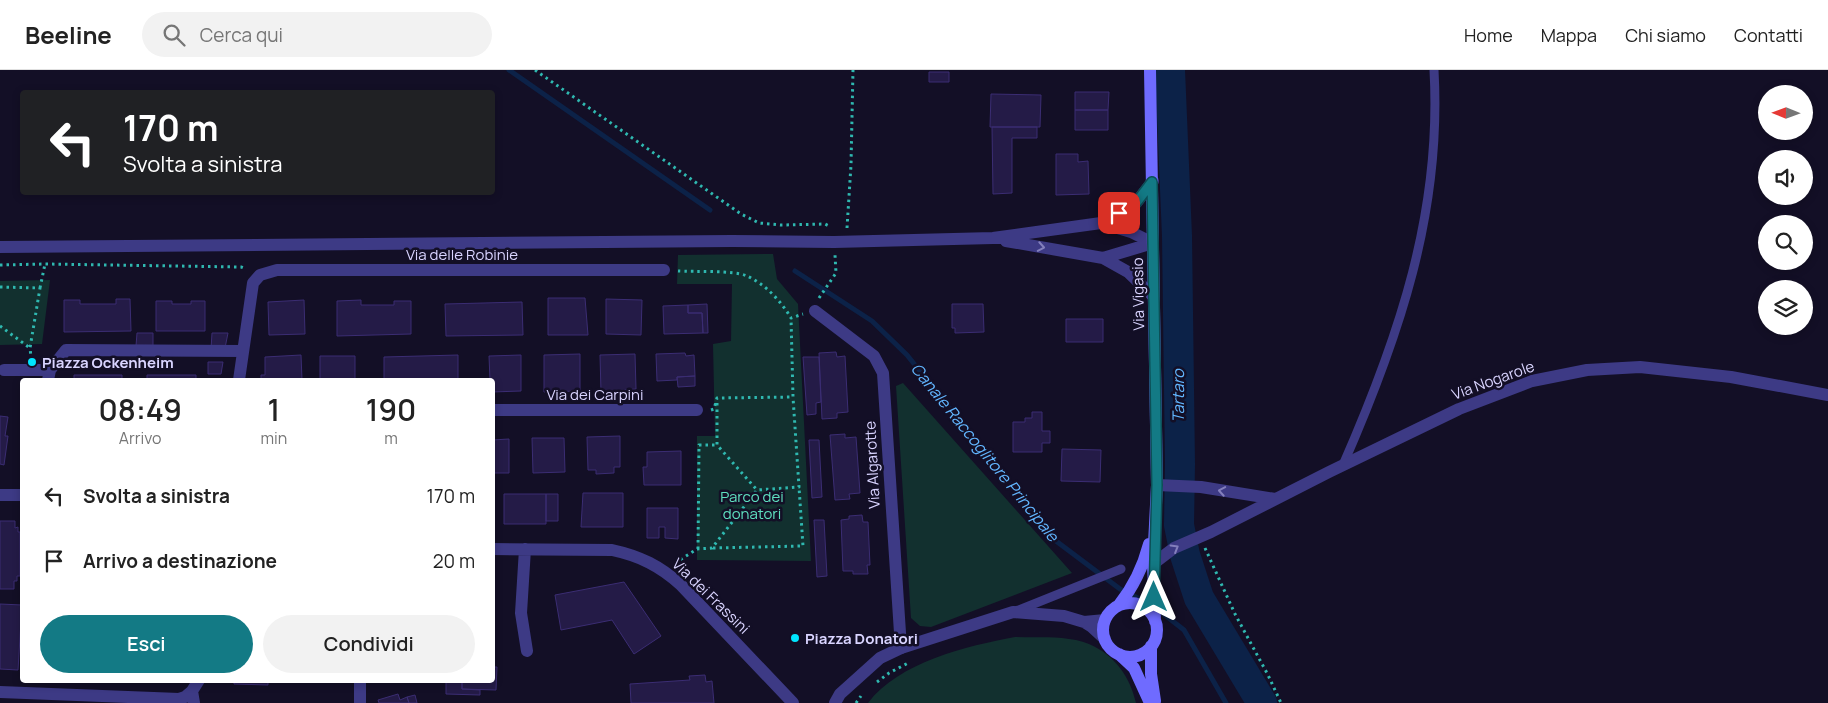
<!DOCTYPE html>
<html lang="it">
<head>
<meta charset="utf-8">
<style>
	body { margin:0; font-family:Manrope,sans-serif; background:#f2f2f2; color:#222; height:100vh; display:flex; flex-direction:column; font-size:19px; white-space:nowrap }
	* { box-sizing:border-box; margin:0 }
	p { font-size:16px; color:#767676 }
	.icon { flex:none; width:28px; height:28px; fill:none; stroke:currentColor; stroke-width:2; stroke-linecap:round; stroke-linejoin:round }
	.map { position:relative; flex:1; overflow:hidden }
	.details { position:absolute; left:20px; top:308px; width:475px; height:305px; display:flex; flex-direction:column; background:#fff; border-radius:5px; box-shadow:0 2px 8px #0003 }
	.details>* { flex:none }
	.top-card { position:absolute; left:20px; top:20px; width:475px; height:105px; border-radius:5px; box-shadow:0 2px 8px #0003; background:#202124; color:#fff; overflow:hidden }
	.needle { width:32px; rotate:271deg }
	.buttons { position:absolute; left:1758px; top:15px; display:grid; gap:10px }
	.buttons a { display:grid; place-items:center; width:55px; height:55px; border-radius:50%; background:#fff; box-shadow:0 2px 8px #0003; font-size:25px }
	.pin { position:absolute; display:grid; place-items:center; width:42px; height:42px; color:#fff; margin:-21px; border-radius:10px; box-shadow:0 2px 8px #0006 }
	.me { position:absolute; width:55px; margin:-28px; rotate:0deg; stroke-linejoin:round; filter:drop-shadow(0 0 4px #0008) }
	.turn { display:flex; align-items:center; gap:18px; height:105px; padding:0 20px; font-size:22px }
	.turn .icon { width:65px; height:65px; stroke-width:2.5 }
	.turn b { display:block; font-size:35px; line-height:42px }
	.eta { display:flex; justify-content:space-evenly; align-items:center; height:85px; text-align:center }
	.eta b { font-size:30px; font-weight:600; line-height:35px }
	.action { display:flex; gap:10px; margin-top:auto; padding:10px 20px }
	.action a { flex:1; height:58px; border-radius:30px; background:#137a85; color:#fff; font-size:20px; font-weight:600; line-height:58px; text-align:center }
	.action a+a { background:#f2f2f2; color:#222 }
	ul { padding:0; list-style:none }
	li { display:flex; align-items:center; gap:15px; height:65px; padding:0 20px }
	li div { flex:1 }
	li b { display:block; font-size:19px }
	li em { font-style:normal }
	header { display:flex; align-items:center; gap:30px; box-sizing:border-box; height:70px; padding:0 25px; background:#fff; border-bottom:1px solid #e0e0e0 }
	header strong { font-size:24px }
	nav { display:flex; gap:28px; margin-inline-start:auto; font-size:18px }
	.search { width:350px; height:45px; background:#f2f2f2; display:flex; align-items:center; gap:12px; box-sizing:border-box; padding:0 18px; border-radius:28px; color:#767676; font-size:19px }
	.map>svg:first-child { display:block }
</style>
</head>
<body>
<header>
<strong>Beeline</strong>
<div class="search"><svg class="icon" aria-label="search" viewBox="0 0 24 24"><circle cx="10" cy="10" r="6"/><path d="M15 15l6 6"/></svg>Cerca qui</div>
<nav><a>Home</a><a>Mappa</a><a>Chi siamo</a><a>Contatti</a></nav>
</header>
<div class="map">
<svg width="1828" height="633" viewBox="0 0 1828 633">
	<rect width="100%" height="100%" fill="#130f26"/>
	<!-- green -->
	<path fill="#12302f" d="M773 184 777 209 798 234 811 491 697 490V366H715L713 274 731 271 732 214H677L678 185Z
		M50 210 42 274 0 275V211Z
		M903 313 1072 503 931 557 920 556 911 548 896 316Z
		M1015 567C1038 568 1067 565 1089 574 1115 585 1130 607 1136 633H868C899 592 967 576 1015 567Z"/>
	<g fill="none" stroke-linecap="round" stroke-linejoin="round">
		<!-- stream -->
		<path stroke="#0c2248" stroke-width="5" d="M509 0 710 140
			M795 201 872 251 907 285 1056 471 1120 519 1152 535 1184 560 1226 633"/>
		<!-- river -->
		<path stroke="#0c2248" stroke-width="30" d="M1170 0 1177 166 1180 394 1179 455 1185 485 1199 528 1262 633"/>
	</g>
	<!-- building -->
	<path fill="#241b47" stroke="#3b2d73" d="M929 2H949V12H929Z
		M1075 22H1109L1108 40H1075Z
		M991 24 1041 25 1040 57H990Z
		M1075 40H1108V60H1075Z
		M992 57H1037V68H1012V123L993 124Z
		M1056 84H1078V92L1088 91 1089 124 1056 125Z
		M548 228H585L588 265H548Z
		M116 229H130L131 261 64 262V230H80V234H116Z
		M606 229 642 230 641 265 606 264Z
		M304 230 305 264 269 265 268 232Z
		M361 230V235H394V231H411V264L337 266V231Z
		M156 231H172V234H191V231H205V261H156Z
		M522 232 523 265 446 266 445 234Z
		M707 234 708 263H703L702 243H688V235Z
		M952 234H983L984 262 955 263V258H952Z
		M688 235V243H702L703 263 664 264 663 236Z
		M1066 249H1103V272H1066Z
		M137 263H153V276H136Z
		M212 263H228L225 278 211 279Z
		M836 282 837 287 845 286 848 342 837 343V348L822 349 819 283Z
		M685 283 686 286 694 285 695 306 677 307V310L657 311 656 284Z
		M580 284V321L544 322V285Z
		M635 284 636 319 601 322 600 285Z
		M301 285 302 310H261V305H265V287Z
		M458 285V310H384V287Z
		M521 285V321L492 322V310H490L489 286Z
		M320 286H355V310H320Z
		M803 287H819L821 332 816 333V344L807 345Z
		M208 292H223L221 304H208Z
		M74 305H122V310H74Z
		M147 305H196V310H147Z
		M695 306V316L678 317 677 307Z
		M1032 342H1042V361H1050V373H1042V382H1013V352H1025V348H1032Z
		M0 346 8 347 5 366H8L4 395 0 394Z
		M845 364V368L856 367 860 423 849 424 850 429 835 430 830 365Z
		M620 366V397H614V403L596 404V400H588L587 367Z
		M532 368H564L565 402 533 403Z
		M509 369V403H492V370Z
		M809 370H819L822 427 812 428Z
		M1062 379 1101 380 1100 412 1061 411Z
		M681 381V415H644L643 397H647V382Z
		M583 423H623V457H581Z
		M504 424H546V454H504Z
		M546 424H558V451H546Z
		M647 438H678V469L665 468V457H659V468H647Z
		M862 445 863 452H868L870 495H867L868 504H853V501H843L841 450 849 449V446Z
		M814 450H824L827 506 817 507Z
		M0 451H15V458L18 457V462H20V506H17V511H14V519H0Z
		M624 512 661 566 634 584 612 550 561 560 555 525Z
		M0 534 22 535 18 600 0 599Z
		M492 597H497L496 620 462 619V610H492Z
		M705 605 706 612 712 611 714 633H631L630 614 690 610 689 606Z
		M234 610H268V615L234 614Z
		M446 610H462V619L480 620V625L446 624Z
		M398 624 400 630 407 627 409 633H379L378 630Z
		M415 625 417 633H409L407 627Z"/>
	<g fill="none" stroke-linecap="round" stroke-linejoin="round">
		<!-- path -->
		<path stroke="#2fb8b0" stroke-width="3" stroke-dasharray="2.5 4" stroke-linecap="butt" d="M535 0 741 144 759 153 781 155 825 154 831 157
			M847 158 851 95 853 0
			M0 195 45 194 241 197 246 199
			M678 201C693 202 734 200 747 206 765 214 781 231 791 248L803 244
			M0 217 40 218 30 278 31 287
			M40 218 45 194
			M819 228 836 203 835 185
			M0 256 30 278
			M717 333V375L757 420
			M711 340 714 339 717 328 793 327 791 248
			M713 478 803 476 799 417
			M1205 478 1235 544 1268 605 1281 633
			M698 479 699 375H717
			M675 493 697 479 712 478 757 420 799 417 793 327
			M877 612 889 603 910 592
			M856 633 861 626"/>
		<!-- service -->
		<path stroke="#3d3a85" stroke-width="9" d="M1343 395C1399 267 1442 142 1434 0
			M1016 541 1121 499"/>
		<!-- minor -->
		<path stroke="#3d3a85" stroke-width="12" d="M815 241 874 286 883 303 901 578
			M4 300H50L48 310
			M50 300 66 280 243 281
			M239 310 253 213 260 205 277 200H664
			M492 340H697
			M0 425H22
			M492 479 612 480C640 486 660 496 681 515L793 633
			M525 479 521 543 527 581
			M360 610V633
			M0 622 179 629 185 627 192 621
			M194 633 192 621 199 610"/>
		<!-- tertiary -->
		<path stroke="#3d3a85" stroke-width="12" d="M1101 153 1131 162 1153 173
			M1006 171 1103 188 1128 202 1154 227
			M0 177 732 171 834 172 993 168 1101 153 1136 133 1153 111
			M1103 188 1153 173
			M1157 415 1201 417 1275 429
			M1153 494 1174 478 1211 462 1329 402 1459 339 1532 311 1587 300 1640 297 1731 307 1828 325
			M1084 552 1105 550
			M835 633 840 624 880 588 901 578 1013 542 1064 546 1084 552 1092 557 1105 569"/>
		<!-- secondary -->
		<path stroke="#6f6bff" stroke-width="12" d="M1150 0 1157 415 1153 494 1155 551
			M1103 560a27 27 0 1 1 54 0a27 27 0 1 1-54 0Z
			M1119 535C1134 516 1143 497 1149 474
			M1151 576V604L1155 631
			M1119 584 1134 598 1150 633"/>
	</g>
	<!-- one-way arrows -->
	<defs><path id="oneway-chevron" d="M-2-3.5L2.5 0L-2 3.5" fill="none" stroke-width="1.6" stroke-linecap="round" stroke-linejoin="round" transform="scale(1.25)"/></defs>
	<g stroke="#837fbc">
		<use href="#oneway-chevron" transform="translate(1041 177) rotate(10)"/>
		<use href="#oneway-chevron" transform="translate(1222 421) rotate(-170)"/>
		<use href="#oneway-chevron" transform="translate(1175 478) rotate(-31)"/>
	</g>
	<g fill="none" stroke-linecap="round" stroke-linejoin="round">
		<!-- route casing -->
		<g stroke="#0c4f56" stroke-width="12">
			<path id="route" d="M1119 143 1136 133 1152 112 1157 415 1154 527"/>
		</g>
		<!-- route -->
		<use href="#route" stroke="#137a85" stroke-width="9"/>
	</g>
	<!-- markers -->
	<g fill="#00e5ff" stroke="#130f26" stroke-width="2">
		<circle cx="32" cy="292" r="5"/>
		<circle cx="795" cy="568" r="5"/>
	</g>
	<g text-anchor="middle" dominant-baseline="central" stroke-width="5" stroke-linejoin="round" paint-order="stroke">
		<!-- street labels -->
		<g font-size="15" fill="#d9d4ff" stroke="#130f26">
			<text x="462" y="184">Via delle Robinie</text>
			<text transform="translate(1138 224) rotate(-91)">Via Vigasio</text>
			<text transform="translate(1493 310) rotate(-20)">Via Nogarole</text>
			<text x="595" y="324">Via dei Carpini</text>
			<text transform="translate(872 395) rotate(-93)">Via Algarotte</text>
			<text transform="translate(711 526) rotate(44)">Via dei Frassini</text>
		</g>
		<!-- poi labels -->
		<g font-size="15" font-weight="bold" fill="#d9d4ff" stroke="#130f26" text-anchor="start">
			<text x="42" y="292">Piazza Ockenheim</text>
			<text x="805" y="568">Piazza Donatori</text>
		</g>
		<!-- park labels -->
		<g font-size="15" fill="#5fe0c0" stroke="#130f26">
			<text x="752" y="426">Parco dei<tspan x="752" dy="17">donatori</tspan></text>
		</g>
		<!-- water labels -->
		<g font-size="16" font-style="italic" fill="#62b6ff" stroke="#130f26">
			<text transform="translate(1178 326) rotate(-90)">Tartaro</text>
			<text transform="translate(985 382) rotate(51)">Canale Raccoglitore Principale</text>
		</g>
	</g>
</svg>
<div class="buttons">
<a><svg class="needle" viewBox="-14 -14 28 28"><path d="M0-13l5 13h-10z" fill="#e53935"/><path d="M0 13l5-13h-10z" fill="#767676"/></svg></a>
<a><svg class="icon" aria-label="sound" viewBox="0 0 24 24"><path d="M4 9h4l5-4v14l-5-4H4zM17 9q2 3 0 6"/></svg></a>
<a><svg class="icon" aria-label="search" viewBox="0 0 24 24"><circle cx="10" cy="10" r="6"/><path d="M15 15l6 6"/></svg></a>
<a><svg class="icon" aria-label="layers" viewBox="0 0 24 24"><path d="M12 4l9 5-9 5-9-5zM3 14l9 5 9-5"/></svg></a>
</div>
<div class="pin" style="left:1119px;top:143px;background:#d93025"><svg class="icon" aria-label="arrive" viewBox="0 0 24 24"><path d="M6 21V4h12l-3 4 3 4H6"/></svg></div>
<svg class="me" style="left:1154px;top:527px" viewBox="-20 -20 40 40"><path d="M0-17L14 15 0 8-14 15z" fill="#137a85" stroke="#fff" stroke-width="4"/></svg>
<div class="top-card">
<div class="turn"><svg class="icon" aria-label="left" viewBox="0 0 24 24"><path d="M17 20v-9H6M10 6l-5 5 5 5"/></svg><div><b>170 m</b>Svolta a sinistra</div></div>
</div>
<section class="details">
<div class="eta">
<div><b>08:49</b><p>Arrivo</p></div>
<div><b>1</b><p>min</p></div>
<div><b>190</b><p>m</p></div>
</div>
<ul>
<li><svg class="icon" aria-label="left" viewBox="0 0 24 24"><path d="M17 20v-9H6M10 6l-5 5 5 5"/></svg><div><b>Svolta a sinistra</b></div><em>170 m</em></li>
<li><svg class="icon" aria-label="arrive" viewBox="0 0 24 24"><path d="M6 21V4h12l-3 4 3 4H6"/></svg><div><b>Arrivo a destinazione</b></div><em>20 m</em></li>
</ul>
<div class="action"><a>Esci</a><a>Condividi</a></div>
</section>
</div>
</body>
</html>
